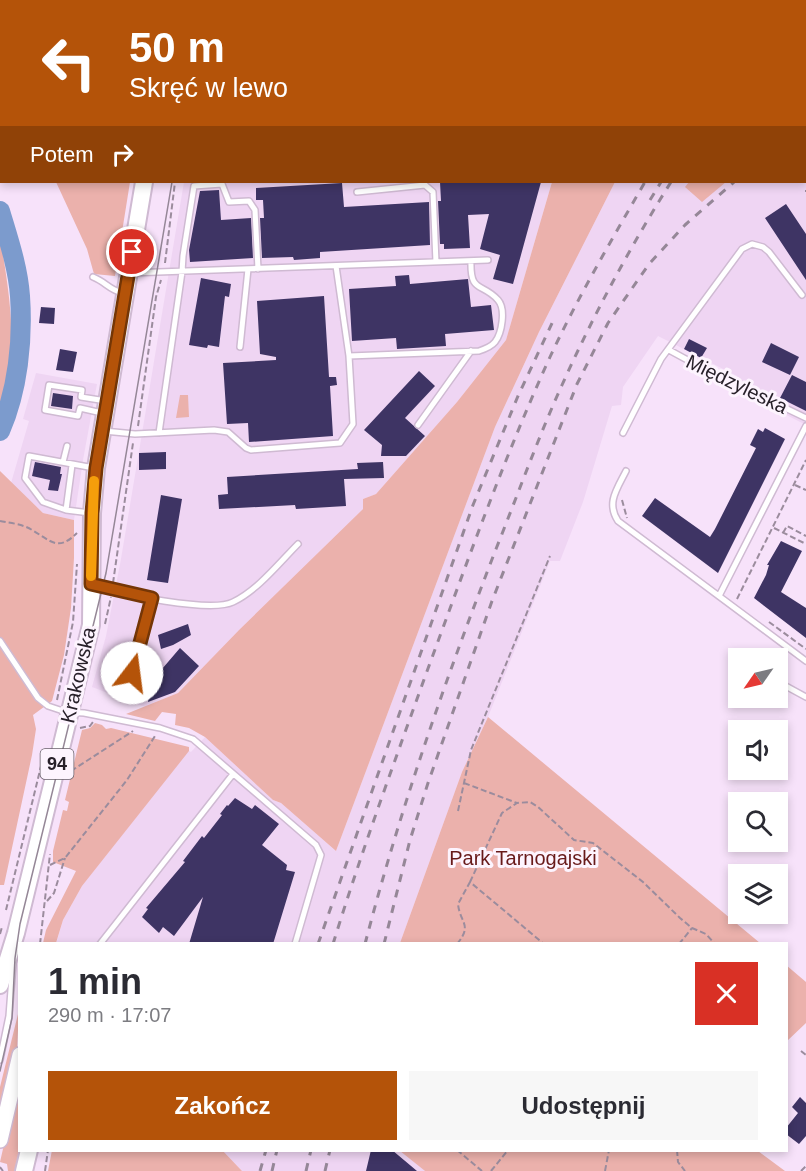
<!DOCTYPE html>
<html lang="pl">
<head>
<meta charset="utf-8">
<style>
	body { margin:0; font-family:Arial,sans-serif; background:#f7f7f7; color:#2b2b33; height:100vh; display:flex; flex-direction:column; font-size:22px; white-space:nowrap }
	* { box-sizing:border-box; margin:0 }
	p { font-size:20px; color:#7c7c81 }
	.icon { flex:none; width:33px; height:33px; fill:none; stroke:currentColor; stroke-width:2; stroke-linecap:round; stroke-linejoin:round }
	.map { position:relative; flex:1; overflow:hidden }
	.panel { position:absolute; left:18px; top:942px; width:770px; height:210px; display:flex; flex-direction:column; background:#fff; border-radius:0px; box-shadow:0 3px 9px #0003 }
	.panel>* { flex:none }
	.guide { position:absolute; left:0px; top:0px; width:807px; height:183px; box-shadow:0 3px 9px #0003; background:#b45309; color:#fff; overflow:hidden }
	.needle { width:39px; rotate:236deg }
	.controls { position:absolute; left:728px; top:648px; display:grid; gap:12px }
	.controls a { display:grid; place-items:center; width:60px; height:60px; border-radius:0px; background:#fff; box-shadow:0 3px 9px #0003; font-size:30px }
	.pin { position:absolute; display:grid; place-items:center; width:51px; height:51px; color:#fff; margin:-26px; border:3px solid #fff; border-radius:50%; box-shadow:0 2px 6px #0007 }
	.me { position:absolute; width:66px; margin:-33px; rotate:15deg; stroke-linejoin:round; filter:drop-shadow(0 0 4px #0008) }
	.turn { display:flex; align-items:center; gap:21px; height:126px; padding:0 30px; font-size:27px }
	.turn .icon { width:78px; height:78px; stroke-width:2.5 }
	.turn b { display:block; font-size:42px; line-height:51px }
	.then { display:flex; align-items:center; height:57px; padding:0 30px; background:#0003; gap:12px; font-size:22px }
	.round { display:grid; place-items:center; flex:none; width:63px; height:63px; border-radius:0px; background:#f7f7f7 }
	.overview { display:flex; align-items:center; justify-content:space-between; height:102px; padding:0 30px }
	h1 { font-size:36px; font-weight:700; line-height:45px }
	.button { display:flex; gap:12px; margin-top:auto; padding:12px 30px }
	.button a { flex:1; height:69px; border-radius:0px; background:#b45309; color:#fff; font-size:24px; font-weight:700; line-height:69px; text-align:center }
	.button a+a { background:#f7f7f7; color:#2b2b33 }
	.map>svg:first-child { display:block }
</style>
</head>
<body>
<div class="map">
<svg width="806" height="1171" viewBox="0 0 806 1171">
	<rect width="100%" height="100%" fill="#f7e2fa"/>
	<!-- built -->
	<path fill="#efd5f3" d="M391 0H629L390 2Z
		M806 117V425L767 405 737 376 658 336 623 387 621 405 612 406 583 502 560 561H550L488 717 462 772 400 943 56 944 63 920 82 886 185 755 189 751 191 752 205 737 273 800 281 803 336 851 495 427 539 332 615 182H689L686 187 714 182H806Z
		M184 182H552L506 340 457 402 376 494 363 499V509L239 630 178 693 145 707 92 687 106 636 121 559Z
		M36 373 97 384 83 460 74 520 43 513 11 483 29 421 23 419Z
		M223 1151H400L425 1171H242Z"/>
	<!-- green -->
	<path fill="#ebb1ac" d="M56 182H130L115 276 94 274 87 249Z
		M552 182H615L539 332 495 427 336 851 281 803 273 800 205 737 189 728 175 725 176 714 162 712 155 721 126 714 178 693 239 630 363 509V499L376 494 457 402 506 340Z
		M689 182H726L702 202 685 187Z
		M0 236C8 286 22 362 0 408Z
		M180 395H188L189 417 176 418Z
		M0 471 43 513 74 520V558L71 608 64 655 52 701 33 715 36 729 32 755 4 885H0Z
		M488 717 760 943H400L462 772Z
		M95 723 102 725 106 729 111 728 189 747V751L82 886 63 920 56 943H43L46 930 76 871 53 862V851L63 810 67 811 69 802 65 800 82 730 90 728Z
		M786 965 806 982V1023L786 1042Z
		M19 1010 17 1050 0 1127V1087Z
		M19 1079 20 1150 22 1151 17 1171H8L7 1164 0 1162Z
		M52 1150 223 1151 242 1171H48Z
		M400 1151H758L785 1171H425Z"/>
	<g fill="none" stroke-linecap="round" stroke-linejoin="round">
		<!-- river -->
		<path stroke="#7c9bcd" stroke-width="20" d="M0 10 2 12
			M0 64 2 54
			M0 211C8 238 18 267 20 296 23 340 18 390 0 431"/>
	</g>
	<!-- building -->
	<path fill="#3e3464" d="M440 182H541L513 284 493 279 500 255 480 249 489 214 468 215 470 248 444 249V244H440L438 201H441Z
		M342 183 344 207 429 202 430 245 320 252V258L294 260 293 257 262 258 260 218H264L263 200H256V188Z
		M219 190 221 220 251 218 253 258 190 262 189 250 200 191Z
		M786 204 806 234V280L765 218Z
		M409 275 410 284 468 279 471 307 491 305 494 330 445 334 446 346 397 349 396 338 352 341 349 289 396 286 395 276Z
		M201 278 231 284 229 297 225 296 219 347 208 345 207 348 189 345Z
		M324 296 329 377H336L337 385 330 386 333 436 249 442 248 423 227 424 223 363 276 360V357L260 354 257 301Z
		M41 307 55 308 54 324 39 323Z
		M689 339 707 348 701 358 684 349Z
		M771 343 799 357 790 375 762 362Z
		M60 349 77 352 73 372 56 370Z
		M419 371 435 386 405 418 425 436 406 456H381L382 445 364 430Z
		M792 375 806 382V411L780 398Z
		M53 393 73 396 72 409 51 406Z
		M765 428 785 439 718 573 642 516 655 498 710 537 715 529 756 448 750 445 758 429 763 432Z
		M166 452V469L139 470V453Z
		M35 462 61 467 60 474H62L58 491 48 490 50 480 32 476Z
		M383 462 384 478 344 479 346 506 296 509 295 505 219 509 218 495 228 494 227 477 358 469 357 463Z
		M161 495 182 499 168 583 147 580Z
		M781 541 802 551 781 592 806 608V638L754 598 766 575 769 565H767Z
		M188 624 191 635 173 645 161 649 158 635Z
		M180 648 199 666 175 692 148 702 151 677 154 672 162 669Z
		M235 798 252 809 255 805 279 824 262 845 287 865 286 870 295 872 273 944H189L203 897 174 936 163 927 159 933 142 917 148 909 146 908 185 862 183 861 202 836 204 838 222 815 220 814 227 805 228 806Z
		M800 1097 806 1103V1136L799 1144 786 1134V1128L798 1113 792 1107Z
		M371 1150H392L417 1171H366Z"/>
	<g fill="none" stroke-linecap="round" stroke-linejoin="round">
		<!-- service casing -->
		<g stroke="#cfbad2" stroke-width="8">
			<path id="service" d="M507 0 508 2
				M73 2 74 0
				M569 2 575 0
				M581 2 582 0
				M357 192 425 185 433 192 436 262
				M130 273 488 260
				M93 277C106 282 109 290 123 293
				M240 347 248 269
				M669 350 704 369 806 418
				M349 356 479 351C485 349 491 347 495 342 502 333 506 309 498 300 482 282 470 294 471 261
				M102 413 80 408 78 416 45 410 49 385 82 390 81 397 106 401
				M418 425 471 351
				M104 431 135 434 214 430 228 432 246 448 251 450 340 443 353 424 349 356 336 266
				M159 433 182 272 183 256 194 186 222 184 229 202 249 201 255 210 258 269
				M623 433 661 359 742 249 752 244 763 247 769 252 802 295
				M63 462 67 446
				M72 465 66 510 43 502 25 478 29 456 94 468
				M626 471C617 489 606 503 618 521L806 661
				M66 510 90 513
				M93 585C118 594 211 613 233 602 258 590 279 563 298 544
				M719 596 806 426
				M0 641 38 698 48 706 66 712 84 713 160 728 193 739 316 845 321 855 295 944
				M132 673 152 598
				M782 684 806 697
				M100 944 233 774
				M0 1060 9 1016 13 964"/>
		</g>
		<!-- secondary casing -->
		<g stroke="#cfbad2" stroke-width="18">
			<path id="secondary" d="M0 1140 20 1055"/>
		</g>
		<!-- primary casing -->
		<g stroke="#cfbad2" stroke-width="20">
			<path id="primary" d="M174 2V0
				M0 985 16 933 91 625 92 513 96 468 144 182
				M24 1171 29 1150"/>
		</g>
		<!-- path -->
		<path stroke="#9b8c9d" stroke-width="2" stroke-dasharray="6 3" stroke-linecap="butt" d="M664 0 667 2
			M153 2V0
			M207 2V0
			M805 191H806
			M165 263 175 182
			M138 426 156 297 161 280
			M795 485 806 490
			M622 500 627 518
			M0 521C10 523 23 524 32 530 51 541 58 552 77 533
			M774 528 806 544
			M783 533 787 526 806 536
			M113 583 133 443
			M737 599 806 460
			M769 622 806 649
			M105 624 111 597
			M57 700 73 622 77 564
			M80 728 90 726 93 722
			M71 771 133 731
			M464 783 517 803
			M458 811 471 750 550 556
			M50 865 65 858 127 780 155 736
			M470 882 502 813 517 803 530 802 538 807 574 840 593 843 643 882 680 918 692 928 706 934 715 944
			M47 901 54 893 65 858
			M6 910 43 758
			M0 934 2 927
			M40 944 50 854
			M457 944C473 925 460 923 458 904L470 882 544 944
			M679 944 692 928
			M801 1051 806 1055
			M457 1150 482 1171
			M677 1150 678 1162 685 1171
			M0 1167 3 1171
			M45 1171 48 1150
			M491 1171 508 1150
			M605 1171 609 1150
			M801 1171 806 1166"/>
		<!-- service -->
		<use href="#service" stroke="#fff" stroke-width="5"/>
		<!-- secondary -->
		<use href="#secondary" stroke="#fff" stroke-width="15"/>
		<!-- primary -->
		<use href="#primary" stroke="#fff" stroke-width="16"/>
		<!-- tram -->
		<path stroke="#958797" stroke-width="1.5" d="M201 2V0
			M0 1071 12 1018 15 958 20 924 106 573 172 182"/>
		<!-- rail -->
		<path stroke="#958797" stroke-width="3" stroke-dasharray="8 8" stroke-linecap="butt" d="M747 2 748 0
			M762 2 763 0
			M805 2 806 1
			M650 200 661 182
			M318 944 473 505 518 396 553 321
			M333 944C361 853 394 763 426 674 465 568 503 460 550 357 578 297 612 239 645 182
			M365 944C400 809 446 678 496 549 518 494 538 438 562 385 594 314 630 247 671 182
			M384 944 410 840 428 783 492 601 577 384 608 323 649 264 685 225 734 182
			M260 1171 266 1150
			M272 1171 277 1150
			M306 1171 311 1150
			M325 1171 330 1150"/>
	</g>
	<g fill="none" stroke-linecap="round" stroke-linejoin="round">
		<!-- route casing -->
		<g stroke="#753606" stroke-width="15">
			<path id="route" d="M132 252 96 468 92 513 91 584 152 598 132 673"/>
		</g>
		<!-- route -->
		<use href="#route" stroke="#b45309" stroke-width="10"/>
		<!-- slow -->
		<path stroke="#f59e0b" stroke-width="10" d="M91 576 94 481"/>
	</g>
	<g text-anchor="middle" dominant-baseline="central" stroke-width="6" stroke-linejoin="round" paint-order="stroke">
		<!-- shield labels -->
		<rect fill="#fdf4fe" stroke="#68606a" stroke-width="1.5" x="40.5" y="749" width="33" height="30" rx="4.5"/>
		<g font-size="18" font-weight="bold" fill="#28212a">
			<text x="57" y="764">94</text>
		</g>
		<!-- street labels -->
		<g font-size="20" fill="#28212a" stroke="#fdf4fe">
			<text transform="translate(737 384) rotate(26)">Międzyleska</text>
			<text transform="translate(78 675) rotate(-77)">Krakowska</text>
		</g>
		<!-- park labels -->
		<g font-size="20" fill="#681a1a" stroke="#fdf4fe">
			<text x="523" y="858">Park Tarnogajski</text>
		</g>
	</g>
</svg>
<div class="controls">
<a><svg class="needle" viewBox="-14 -14 28 28"><path d="M0-13l5 13h-10z" fill="#e53935"/><path d="M0 13l5-13h-10z" fill="#7c7c81"/></svg></a>
<a><svg class="icon" aria-label="sound" viewBox="0 0 24 24"><path d="M4 9h4l5-4v14l-5-4H4zM17 9q2 3 0 6"/></svg></a>
<a><svg class="icon" aria-label="search" viewBox="0 0 24 24"><circle cx="10" cy="10" r="6"/><path d="M15 15l6 6"/></svg></a>
<a><svg class="icon" aria-label="layers" viewBox="0 0 24 24"><path d="M12 4l9 5-9 5-9-5zM3 14l9 5 9-5"/></svg></a>
</div>
<div class="pin" style="left:132px;top:252px;background:#d93025"><svg class="icon" aria-label="arrive" viewBox="0 0 24 24"><path d="M6 21V4h12l-3 4 3 4H6"/></svg></div>
<svg class="me" style="left:132px;top:673px" viewBox="-20 -20 40 40"><circle r="19" fill="#fff"/><path d="M0-13L10 11 0 6-10 11z" fill="#b45309"/></svg>
<div class="guide">
<div class="turn"><svg class="icon" aria-label="left" viewBox="0 0 24 24"><path d="M17 20v-9H6M10 6l-5 5 5 5"/></svg><div><b>50 m</b>Skręć w lewo</div></div>
<div class="then">Potem<svg class="icon" aria-label="right" viewBox="0 0 24 24"><path d="M7 20v-9h11M14 6l5 5-5 5"/></svg></div>
</div>
<section class="panel">
<div class="overview"><div><h1>1 min</h1><p>290 m · 17:07</p></div><a class="round" style="background:#d93025;color:#fff"><svg class="icon" aria-label="close" viewBox="0 0 24 24"><path d="M6 6l12 12M18 6L6 18"/></svg></a></div>
<div class="button"><a>Zakończ</a><a>Udostępnij</a></div>
</section>
</div>
</body>
</html>
